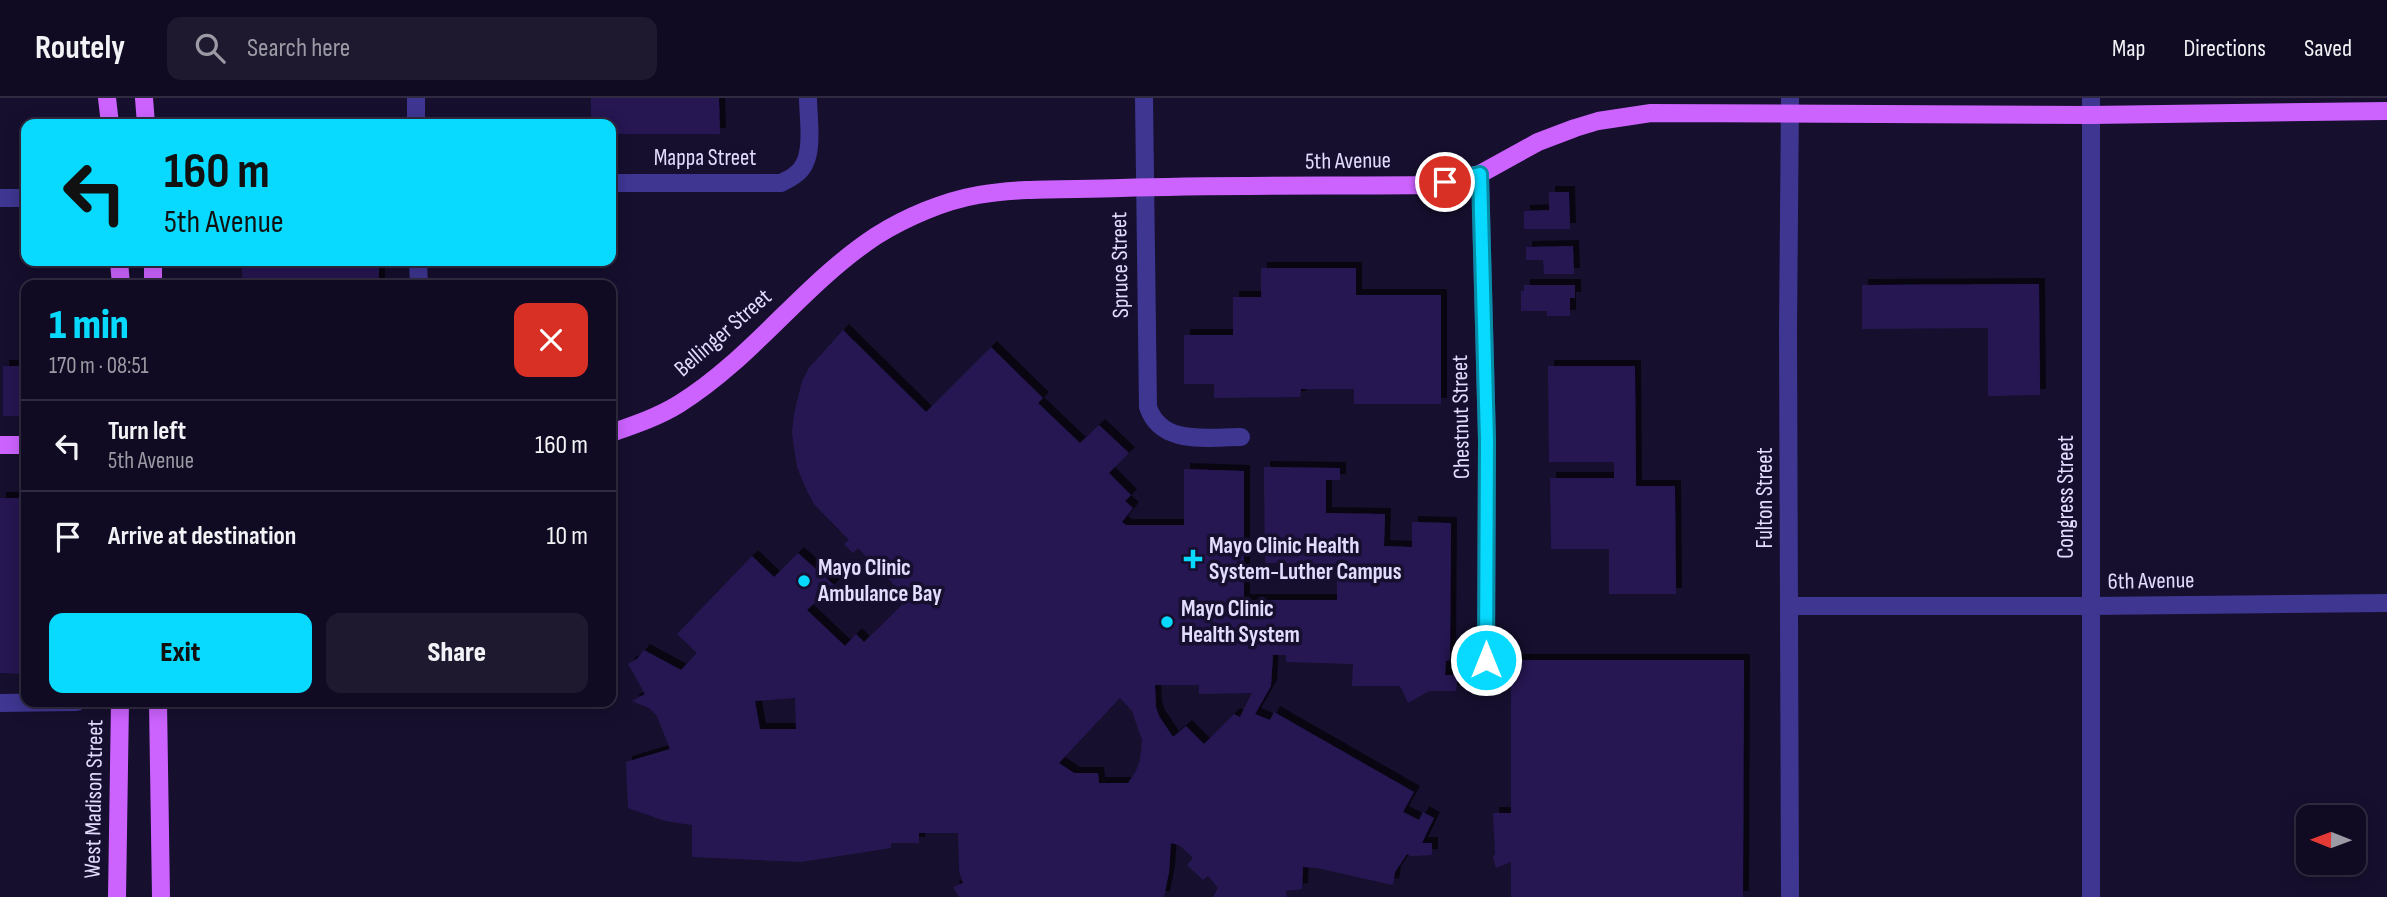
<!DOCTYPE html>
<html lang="en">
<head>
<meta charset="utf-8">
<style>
	body { margin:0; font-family:"Sofia Sans Condensed",sans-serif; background:#1e192f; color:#f1f3f6; height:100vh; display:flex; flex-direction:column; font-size:26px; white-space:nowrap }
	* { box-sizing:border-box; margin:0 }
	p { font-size:23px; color:#9c9ba5 }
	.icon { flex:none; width:38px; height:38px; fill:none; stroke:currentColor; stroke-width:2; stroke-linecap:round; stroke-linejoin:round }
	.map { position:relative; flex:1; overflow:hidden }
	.sheet { position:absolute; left:21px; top:182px; width:595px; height:427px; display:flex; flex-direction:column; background:#100b22; border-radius:14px; box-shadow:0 4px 18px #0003,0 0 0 2px #302b40 }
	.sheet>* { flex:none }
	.guide { position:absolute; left:21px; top:21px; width:595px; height:147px; border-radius:14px; box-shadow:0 4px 18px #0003,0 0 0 2px #302b40; background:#08daff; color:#111; overflow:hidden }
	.needle { width:46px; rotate:271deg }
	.controls { position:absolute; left:2296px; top:707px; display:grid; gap:14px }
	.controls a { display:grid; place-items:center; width:70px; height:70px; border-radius:14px; background:#100b22; box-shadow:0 4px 18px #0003,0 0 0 2px #302b40; font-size:35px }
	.pin { position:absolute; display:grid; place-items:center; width:60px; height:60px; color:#fff; margin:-30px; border:4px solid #fff; border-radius:50%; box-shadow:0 2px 7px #0007 }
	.me { position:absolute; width:77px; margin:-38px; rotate:0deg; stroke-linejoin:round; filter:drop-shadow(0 0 5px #0008) }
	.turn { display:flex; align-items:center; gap:24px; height:147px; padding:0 28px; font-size:32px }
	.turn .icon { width:91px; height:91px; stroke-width:2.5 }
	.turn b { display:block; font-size:49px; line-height:60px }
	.round { display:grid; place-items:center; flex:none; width:74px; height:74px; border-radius:14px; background:#1e192f }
	.head { display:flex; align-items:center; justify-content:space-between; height:119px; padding:0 28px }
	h1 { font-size:42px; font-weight:800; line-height:52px; color:#08daff }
	.primary-button { display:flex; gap:14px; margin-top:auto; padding:14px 28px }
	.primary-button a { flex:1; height:80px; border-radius:14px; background:#08daff; color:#111; font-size:28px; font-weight:800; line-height:80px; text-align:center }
	.primary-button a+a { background:#1e192f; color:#f1f3f6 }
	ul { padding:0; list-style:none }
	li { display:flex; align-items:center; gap:21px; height:91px; padding:0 28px; border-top:2px solid #302b40 }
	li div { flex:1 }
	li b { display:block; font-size:26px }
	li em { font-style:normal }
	header { display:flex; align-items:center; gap:42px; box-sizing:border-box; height:98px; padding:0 35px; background:#100b22; border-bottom:2px solid #302b40 }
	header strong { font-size:33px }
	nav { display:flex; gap:38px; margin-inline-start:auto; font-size:24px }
	.search { width:490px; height:63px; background:#1e192f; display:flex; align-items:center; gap:18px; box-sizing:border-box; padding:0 24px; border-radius:14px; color:#9c9ba5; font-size:26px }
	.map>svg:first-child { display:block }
</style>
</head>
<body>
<header>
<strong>Routely</strong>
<div class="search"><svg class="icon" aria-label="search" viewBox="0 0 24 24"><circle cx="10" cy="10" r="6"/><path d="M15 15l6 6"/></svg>Search here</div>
<nav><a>Map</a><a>Directions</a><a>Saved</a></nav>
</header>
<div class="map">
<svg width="2387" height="799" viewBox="0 0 2387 799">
	<defs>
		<filter id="shadow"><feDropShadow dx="6" dy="-6" stdDeviation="0" flood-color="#0009"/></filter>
	</defs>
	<rect width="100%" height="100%" fill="#160f2e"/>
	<!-- building -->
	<path fill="#271951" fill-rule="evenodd" filter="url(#shadow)" d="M591 0H719L720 36H611V26H591Z
		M1549 94H1569L1570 131H1524V113L1549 112Z
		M1573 148 1574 176H1544L1543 162H1526V149Z
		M242 163H379V187H242Z
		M1261 170H1356V197H1441V306H1354V291H1301L1300 299 1214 300V286H1184V237H1233V199H1261Z
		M2039 186 2040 297 1988 298V230L1862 231V187Z
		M1524 187H1575V200H1570V218H1547V213H1521V193H1524Z
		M843 232 926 314 991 249 1043 300 1038 305 1080 345 1099 327 1129 355 1109 375 1131 397 1125 403 1133 410 1122 424 1126 427H1184V371L1244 373V502H1337V466L1265 465 1264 369 1340 370V382H1326V415L1385 416 1384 448 1412 449V424L1451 425 1450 562 1446 563 1445 577H1458L1456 593H1429L1408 605 1400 588H1352L1353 566 1286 564V557H1273L1271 588 1255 616 1270 622 1274 614 1414 694 1403 714 1419 722 1423 714 1434 720 1422 745H1432V757L1411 758 1407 756 1395 774 1393 787 1317 770 1303 769 1302 791 1286 793 1287 799H1213L1218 790 1208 778 1203 782 1187 767 1193 760 1179 747 1171 745 1169 774 1164 799H959L953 789 963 785 959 773 958 735H919V745H891V750L801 764 692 759V727L665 723 628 710 626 664 670 651 657 618 649 610 632 603 645 596 628 566 637 561 644 552 681 572 697 555 677 536 752 458 774 479 798 455 834 487 807 512 845 548 856 536 864 544 911 498 908 495 905 498 858 450 853 455 844 446 849 442 814 406 807 393 797 369 792 335 794 316 802 283 809 270ZM1155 587H1199V596L1252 595 1240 619 1234 616 1204 646 1186 628 1173 639 1159 618 1156 609ZM795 600 796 631H760L755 603ZM1120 600 1132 613 1142 642 1140 662 1136 673 1128 685H1099L1098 675H1074L1059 665Z
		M3 268H26V318H3Z
		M1548 268H1635L1636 388H1675L1676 496H1609V451H1551L1550 380H1614V364H1549Z
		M0 400H26V576L0 575Z
		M1511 562H1744L1743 799H1511V764L1496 770 1493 759 1495 756 1493 715H1511Z"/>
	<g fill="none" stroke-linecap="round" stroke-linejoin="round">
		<!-- minor -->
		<path stroke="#3e3691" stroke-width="18" d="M416 0V26
			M1144 0 1148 309C1161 348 1207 339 1241 339
			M1480 76 1487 342 1486 562
			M611 85H781C786 82 792 80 796 76 816 62 808 22 808 0
			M0 100H26
			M418 163 419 187
			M1790 508H2090L2387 505
			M0 605 77 604
			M1790 799 1788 233 1790 0
			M2091 799V0"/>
		<!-- major -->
		<path stroke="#cd63ff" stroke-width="18" d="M107 0 110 26
			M144 0 146 26
			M119 163 121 187
			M153 163V187
			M611 335C634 327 658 319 679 306 753 260 803 186 876 138 906 119 944 103 978 97 1025 89 1074 92 1121 90 1225 87 1329 88 1433 87L1480 76 1538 44 1575 30 1598 23 1651 15 2091 17 2387 13
			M0 347H26
			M158 604 161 799
			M117 799 120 604"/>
	</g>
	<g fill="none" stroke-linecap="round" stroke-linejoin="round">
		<!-- route casing -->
		<g stroke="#058ea6" stroke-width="18">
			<path id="route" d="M1445 84 1480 76 1487 342 1486 562"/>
		</g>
		<!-- route -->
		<use href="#route" stroke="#08daff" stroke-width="12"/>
	</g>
	<!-- markers -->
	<g fill="#08daff" stroke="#160f2e" stroke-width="2.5">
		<path d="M1189.5 450.5h7v7h7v7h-7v7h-7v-7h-7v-7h7z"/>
		<circle cx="804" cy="483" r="7"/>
		<circle cx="1167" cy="524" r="7"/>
	</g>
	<g text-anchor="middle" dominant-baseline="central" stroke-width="7" stroke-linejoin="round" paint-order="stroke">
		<!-- street labels -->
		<g font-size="23" fill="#e2dcff" stroke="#160f2e">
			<text x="705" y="60">Mappa Street</text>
			<text transform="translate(1348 63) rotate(-1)">5th Avenue</text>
			<text transform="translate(1120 167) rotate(-91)">Spruce Street</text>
			<text transform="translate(723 235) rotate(-41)">Bellinger Street</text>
			<text transform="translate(1461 319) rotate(-91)">Chestnut Street</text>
			<text transform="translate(2066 399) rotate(-90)">Congress Street</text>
			<text transform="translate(1765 400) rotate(-90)">Fulton Street</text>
			<text transform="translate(2151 483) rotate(-1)">6th Avenue</text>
			<text transform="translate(94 701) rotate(-89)">West Madison Street</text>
		</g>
		<!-- poi labels -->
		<g font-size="23" font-weight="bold" fill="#e2dcff" stroke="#160f2e" text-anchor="start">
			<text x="1209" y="448">Mayo Clinic Health<tspan x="1209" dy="26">System-Luther Campus</tspan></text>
			<text x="818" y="470">Mayo Clinic<tspan x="818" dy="26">Ambulance Bay</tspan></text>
			<text x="1181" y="511">Mayo Clinic<tspan x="1181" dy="26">Health System</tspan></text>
		</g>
	</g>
</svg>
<div class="controls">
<a><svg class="needle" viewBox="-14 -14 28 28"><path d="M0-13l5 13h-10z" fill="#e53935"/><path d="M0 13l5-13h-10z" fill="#9c9ba5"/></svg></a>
</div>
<div class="pin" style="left:1445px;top:84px;background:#d93025"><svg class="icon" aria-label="arrive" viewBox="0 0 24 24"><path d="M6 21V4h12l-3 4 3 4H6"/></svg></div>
<svg class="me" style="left:1486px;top:562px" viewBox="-20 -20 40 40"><circle r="17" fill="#08daff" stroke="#fff" stroke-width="3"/><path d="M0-11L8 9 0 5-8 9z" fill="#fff"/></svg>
<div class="guide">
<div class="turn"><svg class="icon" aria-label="left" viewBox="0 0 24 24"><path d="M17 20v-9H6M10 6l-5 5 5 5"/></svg><div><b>160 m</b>5th Avenue</div></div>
</div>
<section class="sheet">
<div class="head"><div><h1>1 min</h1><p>170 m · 08:51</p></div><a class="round" style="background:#d93025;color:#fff"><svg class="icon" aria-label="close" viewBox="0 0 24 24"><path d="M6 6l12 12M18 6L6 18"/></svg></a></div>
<ul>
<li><svg class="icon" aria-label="left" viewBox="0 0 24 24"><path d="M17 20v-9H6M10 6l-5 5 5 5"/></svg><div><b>Turn left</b><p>5th Avenue</p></div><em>160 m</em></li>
<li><svg class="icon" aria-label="arrive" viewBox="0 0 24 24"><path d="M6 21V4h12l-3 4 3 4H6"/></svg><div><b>Arrive at destination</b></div><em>10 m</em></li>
</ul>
<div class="primary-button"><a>Exit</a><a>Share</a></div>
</section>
</div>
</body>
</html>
